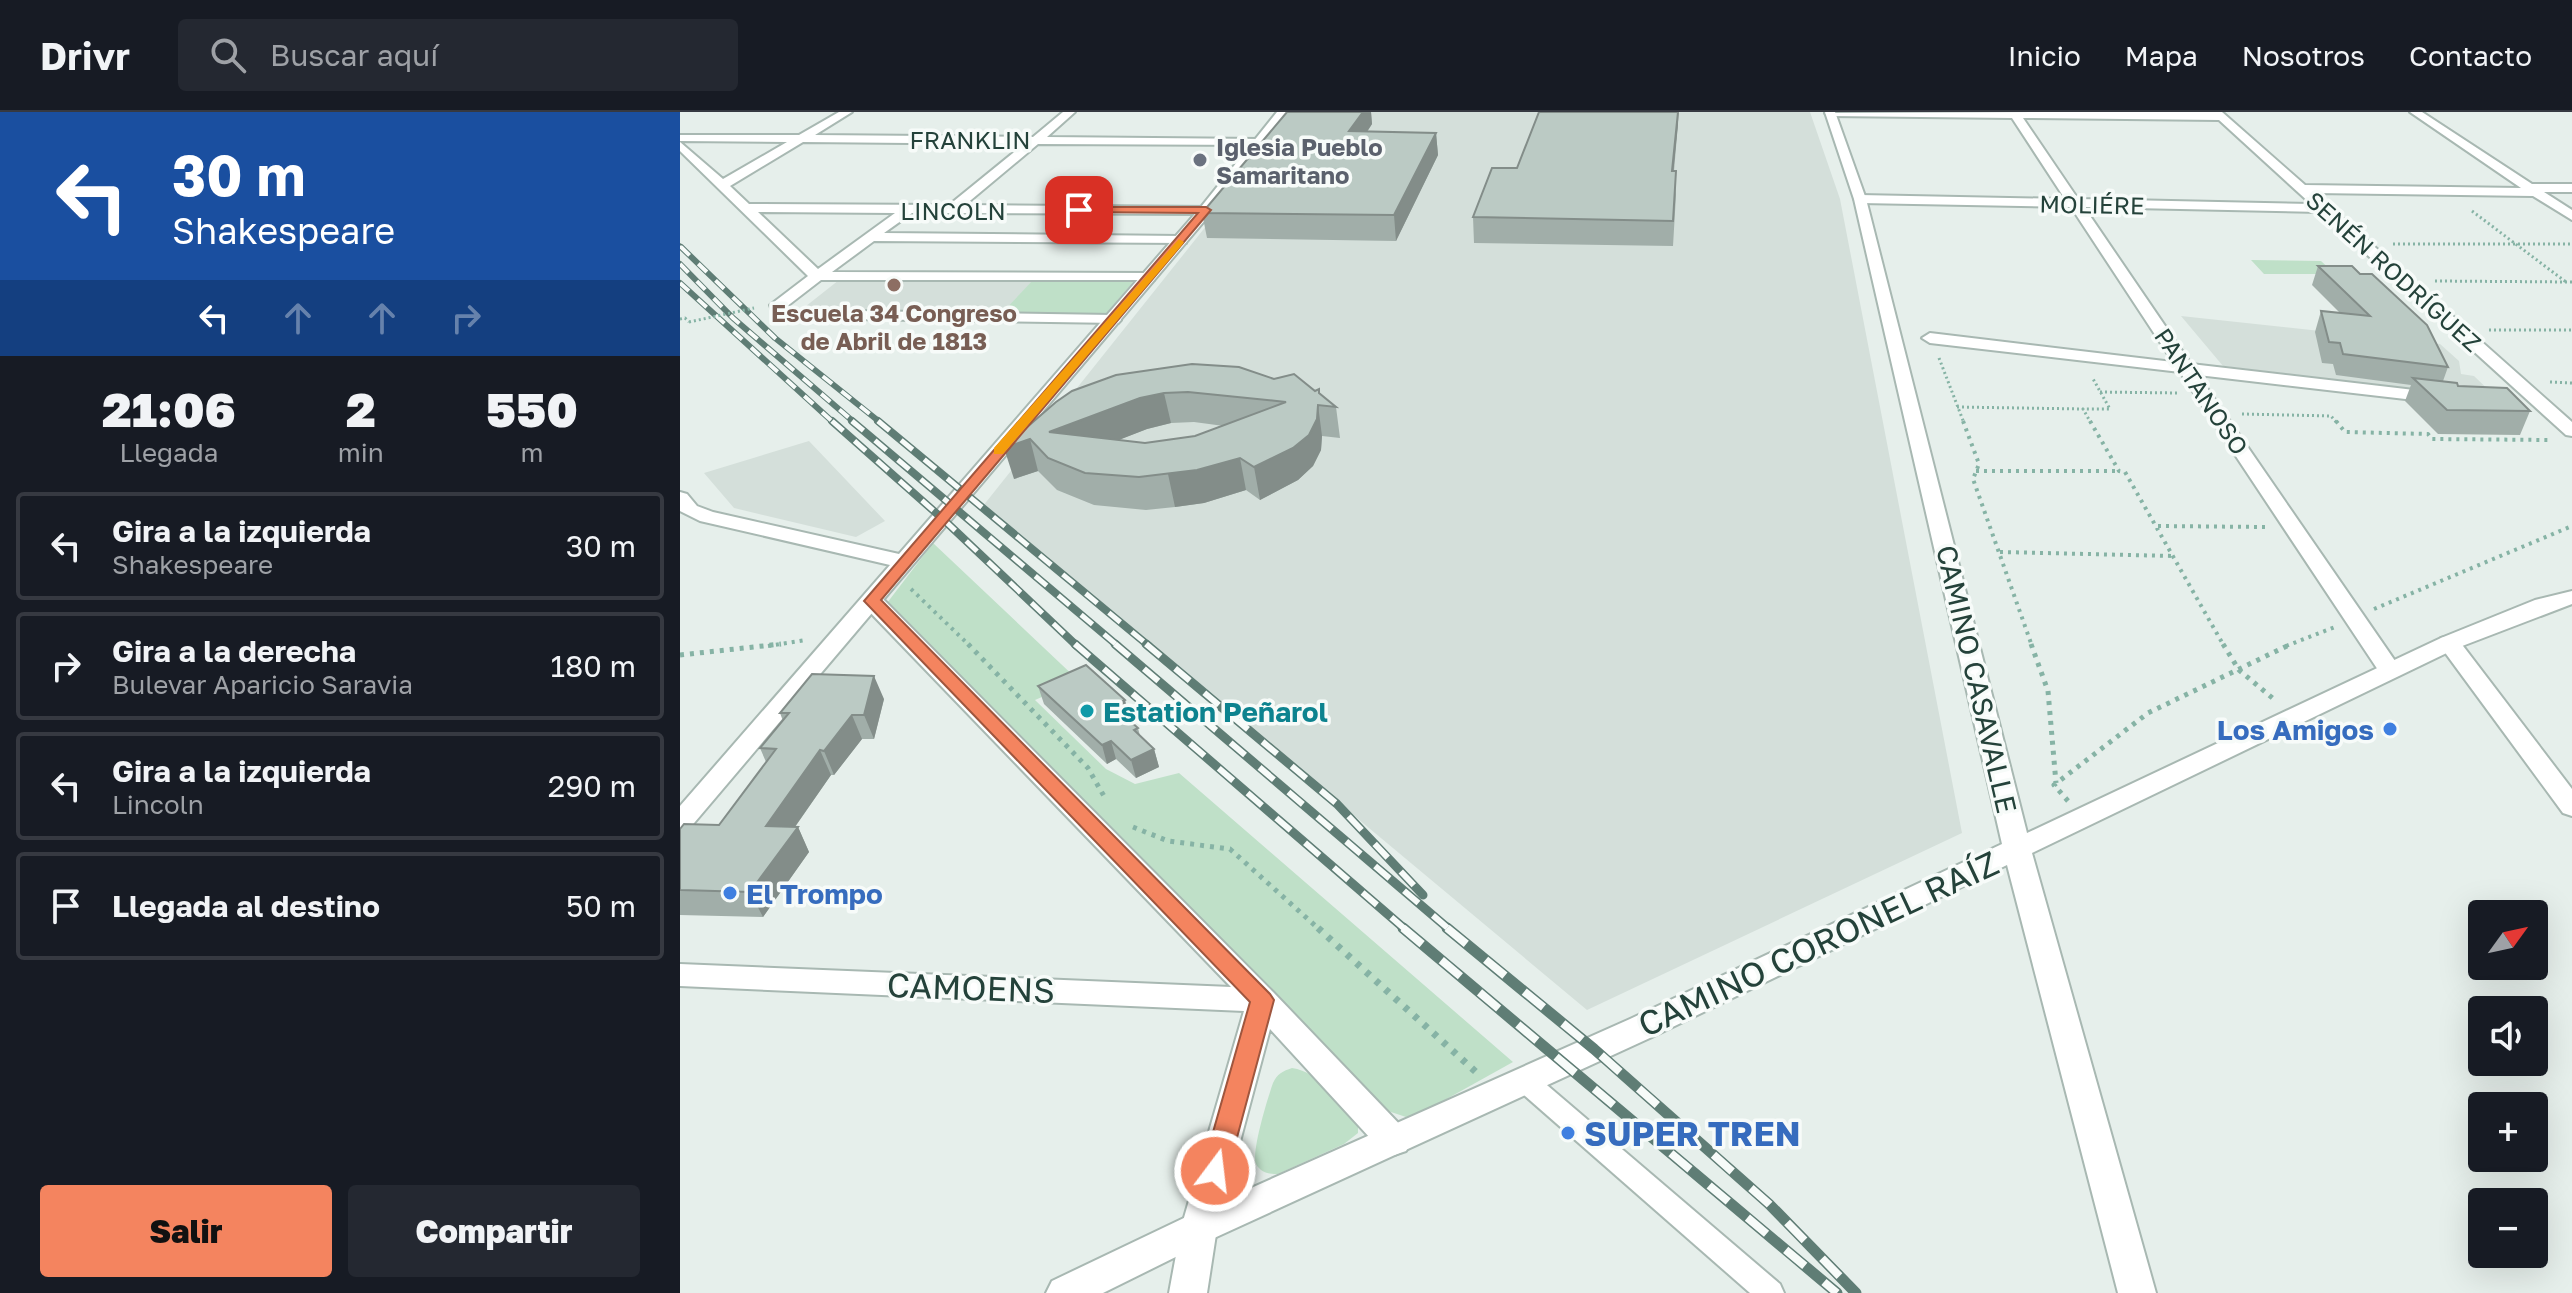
<!DOCTYPE html>
<html lang="es">
<head>
<meta charset="utf-8">
<style>
	body { margin:0; font-family:"Golos Text",sans-serif; background:#242831; color:#f1f3f6; height:100vh; display:flex; flex-direction:column; font-size:30px; white-space:nowrap }
	* { box-sizing:border-box; margin:0 }
	p { font-size:26px; color:#9ea1a6 }
	.icon { flex:none; width:44px; height:44px; fill:none; stroke:currentColor; stroke-width:2; stroke-linecap:round; stroke-linejoin:round }
	.map { position:relative; flex:1; overflow:hidden }
	.details { display:flex; flex-direction:column; background:#171b24; width:680px }
	.details>* { flex:none }
	.banner { background:#1a4fa0; color:#fff; overflow:hidden }
	.needle { width:52px; rotate:57deg }
	.controls { position:absolute; left:1788px; top:788px; display:grid; gap:16px }
	.controls a { display:grid; place-items:center; width:80px; height:80px; border-radius:8px; background:#171b24; box-shadow:0 8px 32px #0002; font-size:40px }
	.pin { position:absolute; display:grid; place-items:center; width:68px; height:68px; color:#fff; margin:-34px; border-radius:16px; box-shadow:0 4px 12px #0006 }
	.me { position:absolute; width:88px; margin:-44px; rotate:15deg; stroke-linejoin:round; filter:drop-shadow(0 0 6px #0008) }
	.turn { display:flex; align-items:center; gap:28px; height:168px; padding:0 40px; font-size:36px }
	.turn .icon { width:104px; height:104px; stroke-width:2.5 }
	.turn b { display:block; font-size:56px; line-height:68px }
	.lanes { display:flex; align-items:center; height:76px; padding:0 40px; background:#0003; justify-content:center; gap:40px; direction:ltr }
	.lanes .off { opacity:.35 }
	.eta { display:flex; justify-content:space-evenly; align-items:center; height:136px; text-align:center }
	.eta b { font-size:48px; font-weight:800; line-height:56px }
	.action { display:flex; gap:16px; margin-top:auto; padding:16px 40px }
	.action a { flex:1; height:92px; border-radius:8px; background:#f4845f; color:#111; font-size:32px; font-weight:800; line-height:92px; text-align:center }
	.action a+a { background:#242831; color:#f1f3f6 }
	ul { padding:0; list-style:none }
	li { display:flex; align-items:center; gap:24px; height:108px; margin:0 16px 12px; padding:0 24px; border:4px solid #363941; border-radius:8px }
	li div { flex:1 }
	li b { display:block; font-size:30px }
	li em { font-style:normal }
	header { display:flex; align-items:center; gap:48px; box-sizing:border-box; height:112px; padding:0 40px; background:#171b24; border-bottom:2px solid #363941 }
	header strong { font-size:38px }
	nav { display:flex; gap:44px; margin-inline-start:auto; font-size:28px }
	.search { width:560px; height:72px; background:#242831; display:flex; align-items:center; gap:20px; box-sizing:border-box; padding:0 28px; border-radius:8px; color:#9ea1a6; font-size:30px }
	main { display:flex; flex:1; min-height:0 }
	.map>svg:first-child { display:block }
</style>
</head>
<body>
<header>
<strong>Drivr</strong>
<div class="search"><svg class="icon" aria-label="search" viewBox="0 0 24 24"><circle cx="10" cy="10" r="6"/><path d="M15 15l6 6"/></svg>Buscar aquí</div>
<nav><a>Inicio</a><a>Mapa</a><a>Nosotros</a><a>Contacto</a></nav>
</header>
<main>
<section class="details">
<div class="banner">
<div class="turn"><svg class="icon" aria-label="left" viewBox="0 0 24 24"><path d="M17 20v-9H6M10 6l-5 5 5 5"/></svg><div><b>30 m</b>Shakespeare</div></div>
<div class="lanes"><svg class="icon" aria-label="left" viewBox="0 0 24 24"><path d="M17 20v-9H6M10 6l-5 5 5 5"/></svg><svg class="icon off" aria-label="ahead" viewBox="0 0 24 24"><path d="M12 20V5M6 11l6-6 6 6"/></svg><svg class="icon off" aria-label="ahead" viewBox="0 0 24 24"><path d="M12 20V5M6 11l6-6 6 6"/></svg><svg class="icon off" aria-label="right" viewBox="0 0 24 24"><path d="M7 20v-9h11M14 6l5 5-5 5"/></svg></div>
</div>
<div class="eta">
<div><b>21:06</b><p>Llegada</p></div>
<div><b>2</b><p>min</p></div>
<div><b>550</b><p>m</p></div>
</div>
<ul>
<li><svg class="icon" aria-label="left" viewBox="0 0 24 24"><path d="M17 20v-9H6M10 6l-5 5 5 5"/></svg><div><b>Gira a la izquierda</b><p>Shakespeare</p></div><em>30 m</em></li>
<li><svg class="icon" aria-label="right" viewBox="0 0 24 24"><path d="M7 20v-9h11M14 6l5 5-5 5"/></svg><div><b>Gira a la derecha</b><p>Bulevar Aparicio Saravia</p></div><em>180 m</em></li>
<li><svg class="icon" aria-label="left" viewBox="0 0 24 24"><path d="M17 20v-9H6M10 6l-5 5 5 5"/></svg><div><b>Gira a la izquierda</b><p>Lincoln</p></div><em>290 m</em></li>
<li><svg class="icon" aria-label="arrive" viewBox="0 0 24 24"><path d="M6 21V4h12l-3 4 3 4H6"/></svg><div><b>Llegada al destino</b></div><em>50 m</em></li>
</ul>
<div class="action"><a>Salir</a><a>Compartir</a></div>
</section>
<div class="map">
<svg width="1892" height="1181" viewBox="0 0 1892 1181">
	<rect width="100%" height="100%" fill="#e6efeb"/>
	<!-- built -->
	<path fill="#d4dfda" d="M617 0H1130L1160 87 1282 721 907 898 303 394Z
		M159 168 352 170 323 200 121 198Z
		M1501 204 1760 232 1779 249 1781 262 1794 264 1818 287 1543 254Z
		M129 329 205 409 176 425 54 396 24 361Z"/>
	<!-- green -->
	<path fill="#bfe0c8" d="M1571 148 1641 149 1655 162H1584Z
		M354 167 448 168 454 169 424 204 320 203Z
		M253 431 399 569 355 588 426 657 455 672 499 661 833 950 745 999 726 1005 708 999 207 491Z
		M612 956C640 960 660 991 678 1011V1021L664 1032 598 1062C589 1062 581 1061 576 1052 571 1040 588 985 593 971 597 962 603 959 612 956Z"/>
	<g fill="none" stroke-linecap="round" stroke-linejoin="round">
		<!-- service casing -->
		<g stroke="#a8b8b2" stroke-width="4">
			<path id="service" d="M845 959 854 962 1100 1172 1104 1181H1070L836 976 833 969 836 962Z"/>
		</g>
		<!-- minor casing -->
		<g stroke="#a8b8b2" stroke-width="4">
			<path id="minor" d="M159 0H172L135 23 353 25 383 0H395L367 25 580 27 586 30 580 33 358 32 285 93 531 95V101L526 102 232 101 204 121 501 124 506 125V131L194 129 152 160 469 161 474 162V168H141L106 195 111 198 433 203 441 208 438 211 103 206 93 201 90 193 128 164 0 39V30L43 67 107 30 0 29V23H119ZM123 30 344 32 269 93 69 92 50 74ZM78 100 215 101 138 157Z
				M1374 0H1542L1625 73 1841 76 1730 0H1742L1852 72H1892V80H1864L1892 98V108L1853 84 1634 81 1892 310V324L1886 323 1640 100 1404 95 1511 252 1760 281 1769 286 1760 291 1518 263 1722 559 1718 564H1702L1500 260 1250 231 1242 226 1250 221 1493 250 1391 95 1180 91 1174 87 1180 83 1385 87 1332 6 1150 4 1145 1ZM1343 6 1539 8 1631 92 1398 87Z
				M192 482 200 484 593 880 726 1019 731 1029 726 1039 714 1043 702 1039 590 917 537 1116 527 1181H489L501 1116 564 899 0 874V852L551 875 184 494 181 489Z
				M1769 524 1777 526 1892 677V704L1883 701 1758 531 1761 526Z"/>
		</g>
		<!-- tertiary casing -->
		<g stroke="#a8b8b2" stroke-width="4">
			<path id="tertiary" d="M597 0H608L531 101 9 717 0 720V694L210 453 20 409 0 399V380L7 382 17 394 33 400 219 442 521 95Z
				M1145 0H1155L1186 87 1347 721 1761 526 1855 488 1892 479V492L1777 536 1352 741 1476 1181H1438L1327 753 972 925 532 1127 423 1181H366L372 1169 506 1105 950 907 1322 732 1174 87Z"/>
		</g>
		<!-- path-far3 -->
		<path stroke="#86b3a5" stroke-width="3" stroke-dasharray="2 3" stroke-linecap="butt" d="M1792 99 1886 170
			M1713 132H1892
			M1755 169 1892 170
			M0 207 5 206 9 210
			M1809 218H1892
			M1259 246 1284 311
			M1870 270 1892 271
			M1420 280 1498 281
			M1277 295 1403 297
			M1562 302 1651 304 1657 311
			M1411 311 1403 297H1430L1412 265"/>
		<!-- path-far2 -->
		<path stroke="#86b3a5" stroke-width="4" stroke-dasharray="3 5" stroke-linecap="butt" d="M1283 309 1299 352 1293 367 1352 534
			M1410 309 1439 359 1445 360 1544 534
			M1656 309 1665 320 1748 322 1752 327 1871 328
			M1296 359H1439
			M1478 414 1585 415
			M1320 440 1494 444
			M231 477 290 534
			M1694 497 1892 414
			M88 534 126 528
			M1606 534 1655 515"/>
		<!-- path-far1 -->
		<path stroke="#86b3a5" stroke-width="5" stroke-dasharray="4 6" stroke-linecap="butt" d="M288 532 408 656 425 686
			M1351 532 1368 579 1376 671
			M1543 532 1559 558 1596 589
			M0 543 101 532
			M1388 689 1374 673 1468 601 1611 532
			M453 715 488 729 550 737 640 818"/>
		<!-- path -->
		<path stroke="#86b3a5" stroke-width="7" stroke-dasharray="5 8" stroke-linecap="butt" d="M638 816 797 961"/>
		<!-- service -->
		<use href="#service" fill="#fff" fill-rule="evenodd"/>
		<!-- minor -->
		<use href="#minor" fill="#fff" fill-rule="evenodd"/>
		<!-- tertiary -->
		<use href="#tertiary" fill="#fff" fill-rule="evenodd"/>
		<!-- rail-far4 casing -->
		<g stroke="#5f7d75" stroke-width="5">
			<path id="rail-far4" d="M0 134 3 137"/>
		</g>
		<!-- rail-far3 casing -->
		<g stroke="#5f7d75" stroke-width="6">
			<path id="rail-far3" d="M1 135 95 226 201 311
				M0 152 53 206 175 311
				M0 171 154 311"/>
		</g>
		<!-- rail-far2 casing -->
		<g stroke="#5f7d75" stroke-width="8">
			<path id="rail-far2" d="M152 309 264 408 397 534
				M172 309 438 534
				M198 309 469 534"/>
		</g>
		<!-- rail-far1 casing -->
		<g stroke="#5f7d75" stroke-width="9">
			<path id="rail-far1" d="M395 532 726 818
				M435 532 770 818
				M466 532 657 692 743 783"/>
		</g>
		<!-- rail casing -->
		<g stroke="#5f7d75" stroke-width="11">
			<path id="rail" d="M723 816 1157 1181
				M767 816 914 937 1089 1092 1176 1181"/>
		</g>
		<!-- rail-far4 -->
		<use href="#rail-far4" stroke="#f7fbf9" stroke-width="3" stroke-dasharray="9" stroke-linecap="butt"/>
		<!-- rail-far3 -->
		<use href="#rail-far3" stroke="#f7fbf9" stroke-width="4" stroke-dasharray="12" stroke-linecap="butt"/>
		<!-- rail-far2 -->
		<use href="#rail-far2" stroke="#f7fbf9" stroke-width="5" stroke-dasharray="15" stroke-linecap="butt"/>
		<!-- rail-far1 -->
		<use href="#rail-far1" stroke="#f7fbf9" stroke-width="6" stroke-dasharray="19" stroke-linecap="butt"/>
		<!-- rail -->
		<use href="#rail" stroke="#f7fbf9" stroke-width="8" stroke-dasharray="25" stroke-linecap="butt"/>
		<!-- path-bridge -->
		<path stroke="#86b3a5" stroke-width="3" stroke-dasharray="2 3" stroke-linecap="butt" d="M9 210 74 196"/>
	</g>
	<!-- wall -->
	<path fill="#a1aea9" fill-rule="evenodd" d="M607 0H691L692 12 687 20 756 21 758 43 716 129 527 126 522 101Z
		M859 0H999L994 59 996 83 993 134 794 131 793 105 837 56Z
		M1638 154 1768 255 1763 269 1850 299 1840 323 1758 322 1725 289 1731 273 1656 263 1653 252 1642 251 1635 220 1641 199 1660 201 1632 173Z
		M392 279 639 282 656 295 660 326 642 324 641 338 633 354 618 368 580 388 566 378 524 391 495 395 466 398 414 393 377 378 358 359 334 367 340 321 339 316 345 317ZM514 310 544 314 515 324 465 331 438 328 467 317 491 311Z
		M358 574 450 606 448 607 458 616 460 624 474 637 479 655 456 666 436 647 427 652 364 592Z
		M204 587 194 627H182L154 663H151L115 715H118L129 740 83 805 0 803V717L39 713 86 650 80 636 103 609 100 601Z"/>
	<!-- shaded-wall -->
	<path fill="#838d89" d="M683 0H691L692 12 672 42 669 19Z
		M998 0V12L991 83 992 59Z
		M756 21 758 43 716 129 714 103Z
		M484 281 491 311 467 317 380 351 369 320 460 286Z
		M638 293 642 324 641 338 633 354 618 368 580 388 574 355Z
		M350 327 358 359 334 367 324 336Z
		M560 346 566 378 524 391 495 395 488 362Z
		M194 564 204 587 194 627 184 603Z
		M445 588 450 606 438 612 433 594Z
		M172 603 182 627 154 663 144 639Z
		M431 629 436 647 427 652 422 633Z
		M474 637 479 655 456 666 451 648Z
		M140 638 151 663 98 739 86 714Z
		M118 715 129 740 83 805 70 780Z"/>
	<!-- building -->
	<path fill="#bbcac4" stroke="#838d89" stroke-width="2" fill-rule="evenodd" d="M607 0H683L669 19 756 21 714 103 522 101Z
		M859 0H998L992 59H996L993 109 793 105 812 56H837Z
		M1638 154H1672L1680 162H1692L1747 213 1768 255 1663 242 1660 231 1649 230 1641 199 1690 204Z
		M512 252 559 255 594 267 614 262 635 279 639 277V281L656 295 638 293 637 307 629 323 613 336 574 355 560 346 517 358 459 365 405 361 368 346 350 327 324 336 342 320 339 316 345 317 376 290 392 279 436 263ZM508 280 606 290 515 324 465 331 369 320 460 286 484 281Z
		M1733 266 1777 271 1778 274 1827 276 1850 299 1767 298Z
		M406 553 445 588 433 594 458 616 454 618 474 637 451 648 431 629 422 633 358 574Z
		M132 562 194 564 184 603H172L144 639 140 638 86 714 118 715 70 780 0 778V717L4 712 39 713 96 637 80 636 109 601H100Z"/>
	<!-- route -->
	<path fill="#f4845f" stroke="#9f563e" stroke-width="2" d="M399 95H526L531 98 201 488 590 882 594 888 548 1059 544 1067 535 1070 526 1067 522 1059 570 890 184 489 518 101 395 100Z"/>
	<!-- slow -->
	<path fill="#f59e0b" d="M499 127 504 130 502 133 323 342H314V336Z"/>
	<!-- markers -->
	<circle fill="#6b7280" stroke="#f7fbf9" stroke-width="3" cx="520" cy="48" r="8"/>
	<circle fill="#8d6e63" stroke="#f7fbf9" stroke-width="3" cx="214" cy="173" r="8"/>
	<circle fill="#0f9aa8" stroke="#f7fbf9" stroke-width="3" cx="407" cy="599" r="8"/>
	<g fill="#3f7fe0" stroke="#f7fbf9" stroke-width="3">
		<circle cx="1710" cy="617" r="8"/>
		<circle cx="50" cy="781" r="8"/>
		<circle cx="888" cy="1021" r="8"/>
	</g>
	<g text-anchor="middle" dominant-baseline="central" stroke-width="7" stroke-linejoin="round" paint-order="stroke">
		<!-- far-street labels -->
		<g font-size="24" fill="#24423a" stroke="#f7fbf9">
			<text x="290" y="27">FRANKLIN</text>
			<text transform="translate(1412 92) rotate(1)">MOLIÉRE</text>
			<text x="273" y="98">LINCOLN</text>
			<text transform="translate(1714 159) rotate(42)">SENÉN RODRÍGUEZ</text>
			<text transform="translate(1522 279) rotate(56)">PANTANOSO</text>
		</g>
		<!-- far-worship labels -->
		<g font-size="24" font-weight="bold" fill="#5b616d" stroke="#f7fbf9" text-anchor="start">
			<text x="536" y="34">Iglesia Pueblo<tspan x="536" dy="28">Samaritano</tspan></text>
		</g>
		<!-- far-education labels -->
		<g font-size="24" font-weight="bold" fill="#785e54" stroke="#f7fbf9">
			<text x="214" y="200">Escuela 34 Congreso<tspan x="214" dy="28">de Abril de 1813</tspan></text>
		</g>
		<!-- street labels -->
		<g font-size="28" fill="#24423a" stroke="#f7fbf9">
			<text transform="translate(1297 567) rotate(77)">CAMINO CASAVALLE</text>
		</g>
		<!-- culture labels -->
		<g font-size="28" font-weight="bold" fill="#0d838f" stroke="#f7fbf9" text-anchor="start">
			<text x="423" y="599">Estation Peñarol</text>
		</g>
		<!-- shop labels -->
		<g font-size="28" font-weight="bold" fill="#366cbe" stroke="#f7fbf9" text-anchor="end">
			<text x="1694" y="617">Los Amigos</text>
			<text x="66" y="781" text-anchor="start">El Trompo</text>
		</g>
		<!-- near-street labels -->
		<g font-size="34" fill="#24423a" stroke="#f7fbf9">
			<text transform="translate(1138 831) rotate(-25)">CAMINO CORONEL RAÍZ</text>
			<text transform="translate(291 875) rotate(2)">CAMOENS</text>
		</g>
		<!-- near-shop labels -->
		<g font-size="34" font-weight="bold" fill="#366cbe" stroke="#f7fbf9" text-anchor="start">
			<text x="904" y="1021">SUPER TREN</text>
		</g>
	</g>
</svg>
<div class="controls">
<a><svg class="needle" viewBox="-14 -14 28 28"><path d="M0-13l5 13h-10z" fill="#e53935"/><path d="M0 13l5-13h-10z" fill="#9ea1a6"/></svg></a>
<a><svg class="icon" aria-label="sound" viewBox="0 0 24 24"><path d="M4 9h4l5-4v14l-5-4H4zM17 9q2 3 0 6"/></svg></a>
<a>+</a>
<a>−</a>
</div>
<div class="pin" style="left:399px;top:98px;background:#d93025"><svg class="icon" aria-label="arrive" viewBox="0 0 24 24"><path d="M6 21V4h12l-3 4 3 4H6"/></svg></div>
<svg class="me" style="left:535px;top:1059px" viewBox="-20 -20 40 40"><circle r="17" fill="#f4845f" stroke="#fff" stroke-width="3"/><path d="M0-11L8 9 0 5-8 9z" fill="#fff"/></svg>
</div>
</main>
</body>
</html>
